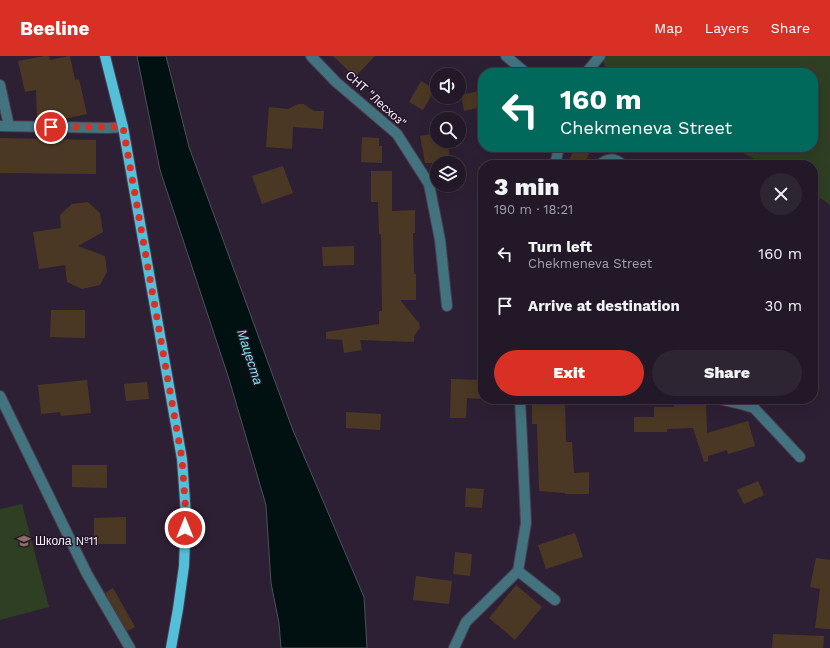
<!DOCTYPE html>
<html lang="en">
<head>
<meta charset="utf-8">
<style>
	body { margin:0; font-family:"Work Sans",sans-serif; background:#2e2533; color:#f1f3f6; height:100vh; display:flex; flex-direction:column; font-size:15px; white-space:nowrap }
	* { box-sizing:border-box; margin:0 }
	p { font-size:13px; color:#a2a0a7 }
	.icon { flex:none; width:22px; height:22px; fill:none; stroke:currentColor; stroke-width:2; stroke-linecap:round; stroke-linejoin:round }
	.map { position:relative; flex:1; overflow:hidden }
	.details { position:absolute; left:478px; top:104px; width:340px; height:244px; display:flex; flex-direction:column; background:#221827; border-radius:16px; box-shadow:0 4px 16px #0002,0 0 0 1px #3f3744 }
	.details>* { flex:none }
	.hud { position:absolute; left:478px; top:12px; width:340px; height:84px; border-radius:16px; box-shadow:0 4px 16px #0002,0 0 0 1px #3f3744; background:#00695c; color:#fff; overflow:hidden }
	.buttons { position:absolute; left:430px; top:12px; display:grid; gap:8px }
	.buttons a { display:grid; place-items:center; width:36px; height:36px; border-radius:50%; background:#221827; box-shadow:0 4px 16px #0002,0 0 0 1px #3f3744; font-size:20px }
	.pin { position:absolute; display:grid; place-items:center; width:34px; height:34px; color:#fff; margin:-17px; border:2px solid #fff; border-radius:50%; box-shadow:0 1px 4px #0007 }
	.me { position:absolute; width:44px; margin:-22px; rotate:0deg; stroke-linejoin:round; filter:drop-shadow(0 0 3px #0008) }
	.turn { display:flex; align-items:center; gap:14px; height:84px; padding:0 16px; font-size:18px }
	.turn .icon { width:52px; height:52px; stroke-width:2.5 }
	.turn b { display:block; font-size:28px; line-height:34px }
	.round { display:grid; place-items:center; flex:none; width:42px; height:42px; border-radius:21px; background:#2e2533 }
	.head { display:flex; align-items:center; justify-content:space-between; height:68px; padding:0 16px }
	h1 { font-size:24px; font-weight:800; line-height:30px }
	.primary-button { display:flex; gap:8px; margin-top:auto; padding:8px 16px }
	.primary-button a { flex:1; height:46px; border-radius:24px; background:#d93025; color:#fff; font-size:16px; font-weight:800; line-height:46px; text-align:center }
	.primary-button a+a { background:#2e2533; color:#f1f3f6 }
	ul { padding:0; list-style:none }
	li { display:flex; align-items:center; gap:12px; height:52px; padding:0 16px }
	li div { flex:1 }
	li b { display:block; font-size:15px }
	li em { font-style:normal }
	header { display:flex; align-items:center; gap:24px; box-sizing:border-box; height:56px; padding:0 20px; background:#d93025; color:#fff }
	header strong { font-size:19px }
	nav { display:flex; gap:22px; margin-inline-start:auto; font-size:14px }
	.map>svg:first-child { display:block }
</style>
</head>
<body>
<header>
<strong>Beeline</strong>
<nav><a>Map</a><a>Layers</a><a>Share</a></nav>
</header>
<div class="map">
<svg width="830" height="592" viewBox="0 0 830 592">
	<rect width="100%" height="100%" fill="#2e2034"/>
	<!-- green -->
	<path fill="#2e3f23" d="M600 0H830V150L828 147 813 138V109H764L733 91H813V17H609Z
		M22 448 49 551 0 564V453Z"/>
	<!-- water -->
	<path fill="#011010" stroke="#4b5357" d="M137 0H166L189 91 292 372 364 541 367 592H281L279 567 271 527 266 449 229 323 160 114Z"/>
	<!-- building -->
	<path fill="#4b3824" d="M45 0H49L50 4 70 0 75 24 79 23 87 58 56 65 37 64 36 34 25 36 18 5Z
		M333 0H375L355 21Z
		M421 25 435 33 423 54 409 46Z
		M479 35 482 51 464 55 461 39Z
		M298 48H304L314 55H324L323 73 293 71 292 93 266 91 269 51 288 53Z
		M437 77V85H447L451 107H425L420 80Z
		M362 81 379 82V90H382V107L361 106Z
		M0 82 96 84V118L0 117Z
		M575 91H581L590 95 584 109H567Z
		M283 110 293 137 262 148 252 120Z
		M371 115H392V155L415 154V177H413L414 218H416V244H400L419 267 420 271 419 273 414 280V286L360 284 362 294 344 297 342 284 326 283V276L379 268V255H382L381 178H379L378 146H371Z
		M88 146 100 157 103 176 78 190 105 200 107 216 100 229 82 233 67 226 65 209 39 213 33 176 61 172 60 159 72 148Z
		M354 190V209L323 210 322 191Z
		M51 254H85V282L50 281Z
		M451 323 483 324V343L467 342 466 362H450Z
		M87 324 91 357 61 360 60 356 41 358 38 329Z
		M147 326 149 343 126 345 124 328Z
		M677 343 706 344 707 377 748 365 755 390 728 398 727 394 708 400V405L704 406 693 372 667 373V376H634V361H654V351H674V347H677Z
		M565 344 566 386H572L574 417 589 416V438H565V437L539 435 537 368H532V345Z
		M346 356 381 358 380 374 346 372Z
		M72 409H107V432L72 431Z
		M758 425 764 439 744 448 737 434Z
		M466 432 484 433 482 452 465 451Z
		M126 461V488H94V462Z
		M575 477 583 501 546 513 538 489Z
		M455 496 472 498 470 520 453 518Z
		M816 502 830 504V573L815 572 820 533 810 531Z
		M416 520 452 525 449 548 413 544Z
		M516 529 542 551 515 584 489 562Z
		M113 532 135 571 127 575 105 537Z
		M773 578 824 580 823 592H772Z"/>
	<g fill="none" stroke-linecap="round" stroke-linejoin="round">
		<!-- minor casing -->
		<g stroke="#4a3d50" stroke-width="12">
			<path id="minor" d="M311 0 336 26 397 78 429 128 440 184 447 250
				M506 0 526 17
				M586 17 600 0
				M0 29 9 70
				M0 70 108 72 123 71
				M555 109 559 91
				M599 109C608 102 614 101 623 109
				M0 340 87 518 130 592
				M719 343 741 348 754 352 800 401
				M518 515 555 544
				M454 592 466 566 518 515 526 467 520 343"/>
		</g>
		<!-- major casing -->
		<g stroke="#4a3d50" stroke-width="12">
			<path id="major" d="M105 0 123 71 182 403 186 459 184 510 178 553 171 592"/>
		</g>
		<!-- minor -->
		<use href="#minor" stroke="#43737f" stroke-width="10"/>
		<!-- major -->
		<use href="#major" stroke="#54bfd9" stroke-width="10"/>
	</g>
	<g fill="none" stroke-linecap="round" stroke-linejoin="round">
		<!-- route -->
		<path stroke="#d93025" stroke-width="7" stroke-dasharray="0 12.6" d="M51 71H123L182 403 186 459 185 472"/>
	</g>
	<!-- icons -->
	<defs>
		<g id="school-bare" transform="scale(1.08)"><path d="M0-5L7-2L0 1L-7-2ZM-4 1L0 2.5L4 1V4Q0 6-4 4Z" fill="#8d6e63" stroke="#24162a" stroke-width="2.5" paint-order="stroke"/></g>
	</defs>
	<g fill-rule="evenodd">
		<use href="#school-bare" x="24" y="485"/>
	</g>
	<g text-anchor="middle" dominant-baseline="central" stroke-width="3" stroke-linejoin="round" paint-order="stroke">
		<!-- street labels -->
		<g font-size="12" fill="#f9f0fd" stroke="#24162a">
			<text transform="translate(376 43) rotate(42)">СНТ "Лесхоз"</text>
		</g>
		<!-- poi labels -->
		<g font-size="12" fill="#f9f0fd" stroke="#24162a" text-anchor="start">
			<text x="35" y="485">Школа №11</text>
		</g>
		<!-- water labels -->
		<g font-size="13" font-style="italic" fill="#82e4e7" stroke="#24162a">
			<text transform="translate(250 301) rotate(72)">Мацеста</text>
		</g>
	</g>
</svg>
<div class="buttons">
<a><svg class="icon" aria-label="sound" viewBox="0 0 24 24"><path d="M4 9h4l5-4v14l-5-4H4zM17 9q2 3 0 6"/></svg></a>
<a><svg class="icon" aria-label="search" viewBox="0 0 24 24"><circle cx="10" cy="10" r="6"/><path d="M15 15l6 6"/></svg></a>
<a><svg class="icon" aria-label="layers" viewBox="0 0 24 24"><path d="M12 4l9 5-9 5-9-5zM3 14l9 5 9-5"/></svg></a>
</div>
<div class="pin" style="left:51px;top:71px;background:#d93025"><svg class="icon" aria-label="arrive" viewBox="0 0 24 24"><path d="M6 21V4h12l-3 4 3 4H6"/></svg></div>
<svg class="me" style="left:185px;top:472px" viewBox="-20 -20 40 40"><circle r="17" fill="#d93025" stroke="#fff" stroke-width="3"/><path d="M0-11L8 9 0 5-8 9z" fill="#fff"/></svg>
<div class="hud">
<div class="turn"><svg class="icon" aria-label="left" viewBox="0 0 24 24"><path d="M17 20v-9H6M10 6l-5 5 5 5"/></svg><div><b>160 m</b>Chekmeneva Street</div></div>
</div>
<section class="details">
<div class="head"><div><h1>3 min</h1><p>190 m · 18:21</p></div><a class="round"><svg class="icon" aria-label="close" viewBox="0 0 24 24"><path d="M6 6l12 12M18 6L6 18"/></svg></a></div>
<ul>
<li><svg class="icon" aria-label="left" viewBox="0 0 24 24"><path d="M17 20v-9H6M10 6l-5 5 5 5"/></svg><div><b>Turn left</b><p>Chekmeneva Street</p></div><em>160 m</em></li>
<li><svg class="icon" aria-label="arrive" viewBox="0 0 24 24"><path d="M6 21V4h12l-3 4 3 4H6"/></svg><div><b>Arrive at destination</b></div><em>30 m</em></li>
</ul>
<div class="primary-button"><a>Exit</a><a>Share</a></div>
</section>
</div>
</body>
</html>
